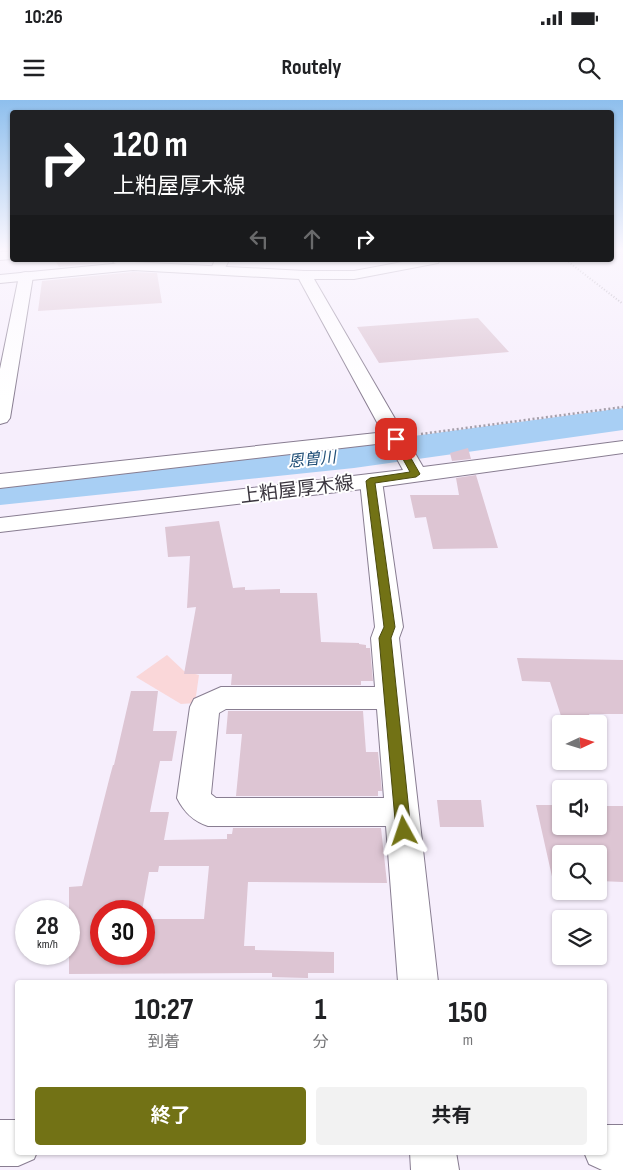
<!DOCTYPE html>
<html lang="ja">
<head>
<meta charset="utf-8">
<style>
	body { margin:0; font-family:"Sofia Sans Condensed","Noto Sans JP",sans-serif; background:#f2f2f2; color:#202124; height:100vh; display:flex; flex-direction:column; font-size:19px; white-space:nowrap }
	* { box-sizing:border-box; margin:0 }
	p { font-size:16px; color:#757577 }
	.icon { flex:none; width:28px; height:28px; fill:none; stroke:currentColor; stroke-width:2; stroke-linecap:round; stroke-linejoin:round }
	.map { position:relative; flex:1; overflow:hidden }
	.details { position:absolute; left:15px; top:880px; width:592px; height:175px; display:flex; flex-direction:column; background:#fff; border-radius:5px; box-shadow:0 1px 4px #0004 }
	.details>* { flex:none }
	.hud { position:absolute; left:10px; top:10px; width:604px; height:152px; border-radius:5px; box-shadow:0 1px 4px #0004; background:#202124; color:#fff; overflow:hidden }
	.needle { width:32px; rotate:86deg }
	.fabs { position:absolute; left:552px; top:615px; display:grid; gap:10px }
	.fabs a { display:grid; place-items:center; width:55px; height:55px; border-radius:5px; background:#fff; box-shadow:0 1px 4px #0004; font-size:25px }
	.speed { position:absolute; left:15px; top:800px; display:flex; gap:10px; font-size:25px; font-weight:700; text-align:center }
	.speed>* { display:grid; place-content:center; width:65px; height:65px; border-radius:50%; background:#fff; box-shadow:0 1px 4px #0004; line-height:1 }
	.speed small { font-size:12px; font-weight:400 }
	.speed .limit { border:8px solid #d22; background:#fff; color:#111 }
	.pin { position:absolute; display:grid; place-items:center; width:42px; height:42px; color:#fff; margin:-21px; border-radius:10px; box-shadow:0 2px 8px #0006 }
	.me { position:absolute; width:55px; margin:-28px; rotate:355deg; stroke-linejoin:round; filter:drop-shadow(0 0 4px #0008) }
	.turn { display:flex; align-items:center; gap:18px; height:105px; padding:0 20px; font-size:22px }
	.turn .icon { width:65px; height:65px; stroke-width:2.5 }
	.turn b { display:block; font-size:35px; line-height:42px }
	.lanes { display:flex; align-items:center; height:48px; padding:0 20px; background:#0003; justify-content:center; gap:25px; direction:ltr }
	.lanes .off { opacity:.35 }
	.eta { display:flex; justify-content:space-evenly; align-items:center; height:85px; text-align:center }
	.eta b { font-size:30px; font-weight:700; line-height:35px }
	.action { display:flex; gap:10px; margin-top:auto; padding:10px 20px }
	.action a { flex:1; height:58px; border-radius:5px; background:#727215; color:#fff; font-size:20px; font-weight:700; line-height:58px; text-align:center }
	.action a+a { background:#f2f2f2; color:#202124 }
	.status { display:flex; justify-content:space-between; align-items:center; height:35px; padding:0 25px; background:#fff; direction:ltr }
	.status svg { height:14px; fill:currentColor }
	header { display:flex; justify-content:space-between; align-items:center; height:65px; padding:0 20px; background:#fff; font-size:22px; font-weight:700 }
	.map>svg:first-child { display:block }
</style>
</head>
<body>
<div class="status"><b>10:26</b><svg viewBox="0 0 49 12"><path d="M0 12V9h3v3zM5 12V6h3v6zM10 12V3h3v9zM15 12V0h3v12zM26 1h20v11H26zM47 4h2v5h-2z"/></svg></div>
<header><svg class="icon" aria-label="menu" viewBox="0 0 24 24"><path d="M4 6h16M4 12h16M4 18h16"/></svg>Routely<svg class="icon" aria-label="search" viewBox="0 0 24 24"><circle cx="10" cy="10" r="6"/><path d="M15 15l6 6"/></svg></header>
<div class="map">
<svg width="623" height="1070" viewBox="0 0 623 1070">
	<rect width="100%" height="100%" fill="#f6eefc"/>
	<!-- green -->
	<path fill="#fad7d9" d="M167 555 184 571 199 575 195 603 181 604 136 577Z"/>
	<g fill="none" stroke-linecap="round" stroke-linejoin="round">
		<!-- river -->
		<path fill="#a8cff4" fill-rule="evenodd" d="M623 308V330L354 368 0 405V379L354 344Z"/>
	</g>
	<!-- building -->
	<path fill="#ddc5d3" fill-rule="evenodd" d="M55 160H110L111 162 59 167Z
		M133 172 157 173 162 203 38 211 42 181Z
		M478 218 509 252 379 263 357 227Z
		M468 348 471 359 452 361 450 353Z
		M476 375 498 448 433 449 426 417 415 418 410 395H459L456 378Z
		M219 421 233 488 245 487V490L280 489V493H317L321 542 359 543V544L366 545V548H370L373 581H361V585H231L232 574H184L196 507 187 508 190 456 168 457 165 427Z
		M517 558 623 560V614H589L591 619H562L550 582 522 581Z
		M131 591H158L153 631H177L172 661H160L150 712H169L164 740 227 739V734H232L233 728H381L387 783 248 782 244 846H255V850L334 852V873H308V878L272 877V873L69 874V787L82 786 110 676 113 665H114ZM159 766H209L204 819H144V854H101V811H142L149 772H158Z
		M228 611H363L366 652H378L382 691H378V696H236L242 634H226Z
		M437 700H481L484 727H440Z
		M536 705H561V726H599V706H623V782L599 781V754H561V781H553Z"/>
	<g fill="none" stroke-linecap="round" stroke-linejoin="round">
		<!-- street casing -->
		<g stroke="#887d91" stroke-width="2">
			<path id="street" d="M12 151V159L0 160V152Z
				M112 160H131L140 166 133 170 114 163Z
				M215 160H229L223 172H213L211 169Z
				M26 172 31 173 33 176 10 318 7 322 0 324V269L19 176 21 173Z
				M395 331 402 333 405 337 402 341 0 388V374Z
				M371 374 379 376 382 381 403 527 399 538 438 882H398L386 726H208C193 721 184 712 177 698L190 607 194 599 221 587H375L371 538 375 527 360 381 363 376ZM226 609H377L384 698H216L211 694 219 613Z
				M0 1020H18V1052H37L34 1059 18 1066H0Z
				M605 1025H623V1070H602L589 1064 584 1052H605Z
				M410 1052H456L459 1070H411Z"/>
		</g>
		<!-- secondary casing -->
		<g stroke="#887d91" stroke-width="2">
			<path id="secondary" d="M413 160H440L438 163 354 179H314L423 367 623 341V353L371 388 0 432V418L403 370 299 179 133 170 0 183V175L133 162 304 171H354Z"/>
		</g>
		<!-- path-far1 -->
		<path stroke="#a59faa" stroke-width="2" stroke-dasharray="1 2" stroke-linecap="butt" d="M566 160 623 204"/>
		<!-- path -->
		<path stroke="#a59faa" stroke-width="2.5" stroke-dasharray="2 2.5" stroke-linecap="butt" d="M421 334 623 307"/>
		<!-- street -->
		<use href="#street" fill="#fff" fill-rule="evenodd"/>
		<!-- secondary -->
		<use href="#secondary" fill="#fff" fill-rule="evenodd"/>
	</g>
	<!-- sky -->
	<linearGradient id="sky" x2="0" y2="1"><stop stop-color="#8ebfed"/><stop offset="0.5" stop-color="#fbf7fe"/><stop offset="1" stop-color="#fbf7fe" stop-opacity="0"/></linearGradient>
	<rect width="623" height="299" fill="url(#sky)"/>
	<!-- route -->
	<path fill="#727215" stroke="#4a4a0e" d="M396 336 400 339 420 374 416 377 375 383 395 527 391 538 411 731 409 735 404 737 399 735 396 731 379 538 384 527 366 381 370 378 410 372 392 339Z"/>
	<g text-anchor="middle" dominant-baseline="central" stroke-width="4" stroke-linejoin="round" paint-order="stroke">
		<!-- far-water labels -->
		<g font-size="16" font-style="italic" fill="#215078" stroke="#fff">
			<text transform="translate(312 360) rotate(-6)">恩曽川</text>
		</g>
		<!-- street labels -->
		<g font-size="19" fill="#3a353e" stroke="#fff">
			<text transform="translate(297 390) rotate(-7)">上粕屋厚木線</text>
		</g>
	</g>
</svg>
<div class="fabs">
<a><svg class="needle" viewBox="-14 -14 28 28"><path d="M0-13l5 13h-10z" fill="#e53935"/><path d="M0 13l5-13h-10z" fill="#757577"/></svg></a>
<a><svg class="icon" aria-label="sound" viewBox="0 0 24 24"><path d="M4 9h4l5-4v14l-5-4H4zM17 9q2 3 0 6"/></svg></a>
<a><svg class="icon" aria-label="search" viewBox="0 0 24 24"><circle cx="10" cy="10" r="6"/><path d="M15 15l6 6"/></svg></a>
<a><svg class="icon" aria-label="layers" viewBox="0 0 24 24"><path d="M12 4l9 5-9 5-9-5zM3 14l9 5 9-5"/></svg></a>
</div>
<div class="speed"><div>28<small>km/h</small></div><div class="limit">30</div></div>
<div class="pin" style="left:396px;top:339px;background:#d93025"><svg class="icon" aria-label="arrive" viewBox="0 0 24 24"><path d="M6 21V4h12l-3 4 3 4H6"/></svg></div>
<svg class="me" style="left:404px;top:731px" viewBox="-20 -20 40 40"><path d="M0-17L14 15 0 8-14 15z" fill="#727215" stroke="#fff" stroke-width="4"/></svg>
<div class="hud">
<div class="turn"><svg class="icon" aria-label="right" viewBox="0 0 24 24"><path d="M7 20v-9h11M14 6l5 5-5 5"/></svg><div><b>120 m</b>上粕屋厚木線</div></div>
<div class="lanes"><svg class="icon off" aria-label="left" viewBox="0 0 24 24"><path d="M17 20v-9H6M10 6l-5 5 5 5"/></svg><svg class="icon off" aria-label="ahead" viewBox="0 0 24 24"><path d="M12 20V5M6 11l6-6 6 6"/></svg><svg class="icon" aria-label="right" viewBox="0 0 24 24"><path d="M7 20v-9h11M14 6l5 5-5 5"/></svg></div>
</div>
<section class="details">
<div class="eta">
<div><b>10:27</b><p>到着</p></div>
<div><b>1</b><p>分</p></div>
<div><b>150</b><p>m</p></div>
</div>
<div class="action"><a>終了</a><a>共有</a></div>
</section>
</div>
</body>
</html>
